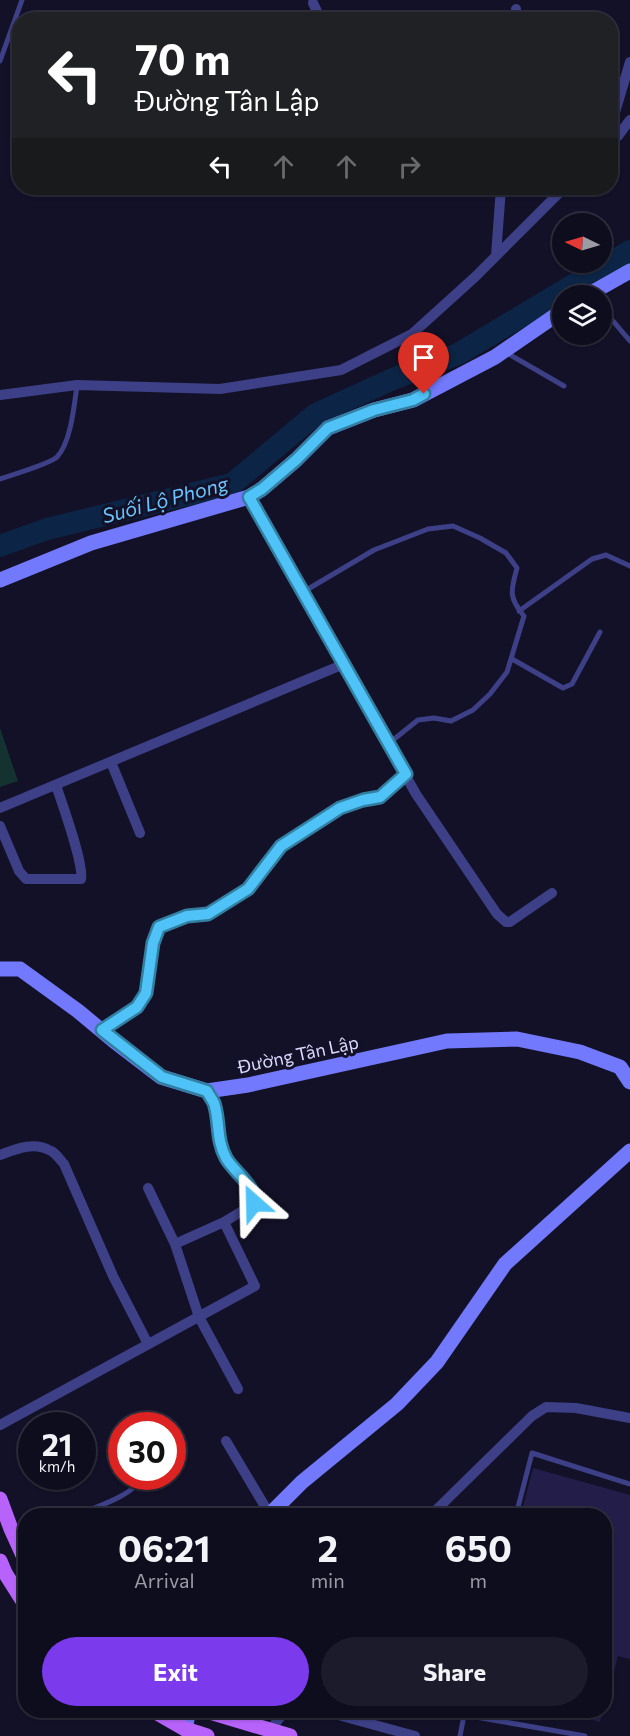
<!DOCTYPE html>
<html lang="en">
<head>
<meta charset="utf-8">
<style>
	body { margin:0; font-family:Commissioner,sans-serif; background:#1c1b2b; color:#f1f3f6; height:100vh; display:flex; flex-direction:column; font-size:22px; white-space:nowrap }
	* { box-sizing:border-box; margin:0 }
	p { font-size:20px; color:#9b9ca4 }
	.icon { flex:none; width:33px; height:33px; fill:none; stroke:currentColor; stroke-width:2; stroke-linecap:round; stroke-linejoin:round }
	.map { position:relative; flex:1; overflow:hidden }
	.details { position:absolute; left:18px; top:1508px; width:594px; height:210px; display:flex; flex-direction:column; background:#0e0d1e; border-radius:24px; box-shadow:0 2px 4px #0004,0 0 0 2px #2e2d3c }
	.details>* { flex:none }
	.banner { position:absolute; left:12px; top:12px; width:606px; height:183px; border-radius:24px; box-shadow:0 2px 4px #0004,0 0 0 2px #2e2d3c; background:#202124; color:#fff; overflow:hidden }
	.needle { width:39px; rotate:275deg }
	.buttons { position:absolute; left:552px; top:213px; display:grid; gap:12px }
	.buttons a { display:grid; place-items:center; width:60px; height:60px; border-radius:50%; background:#0e0d1e; box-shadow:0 2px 4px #0004,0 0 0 2px #2e2d3c; font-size:30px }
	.speed { position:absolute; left:18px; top:1412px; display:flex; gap:12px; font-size:30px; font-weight:700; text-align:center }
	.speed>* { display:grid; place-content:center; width:78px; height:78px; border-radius:50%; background:#0e0d1e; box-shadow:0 2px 4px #0004,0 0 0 2px #2e2d3c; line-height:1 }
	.speed small { font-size:15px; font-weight:400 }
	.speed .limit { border:9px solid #d22; background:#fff; color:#111 }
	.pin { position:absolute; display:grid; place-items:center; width:51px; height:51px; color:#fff; margin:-62px -26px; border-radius:50% 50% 50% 0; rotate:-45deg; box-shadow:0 0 6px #0007 }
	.pin .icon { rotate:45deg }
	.me { position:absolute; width:66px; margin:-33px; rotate:335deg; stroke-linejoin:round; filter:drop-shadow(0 0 4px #0008) }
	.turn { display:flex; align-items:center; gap:21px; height:126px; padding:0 24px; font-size:27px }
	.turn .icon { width:78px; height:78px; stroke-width:2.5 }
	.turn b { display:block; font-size:42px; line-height:51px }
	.lanes { display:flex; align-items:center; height:57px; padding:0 24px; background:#0003; justify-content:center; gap:30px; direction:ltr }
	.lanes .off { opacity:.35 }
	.eta { display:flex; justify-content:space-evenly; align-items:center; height:102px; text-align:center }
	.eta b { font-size:36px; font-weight:700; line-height:42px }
	.primary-button { display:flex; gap:12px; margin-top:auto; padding:12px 24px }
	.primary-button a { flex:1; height:69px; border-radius:36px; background:#7c3aed; color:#fff; font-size:24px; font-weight:700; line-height:69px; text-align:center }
	.primary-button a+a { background:#1c1b2b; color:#f1f3f6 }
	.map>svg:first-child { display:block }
</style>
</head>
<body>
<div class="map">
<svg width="630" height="1736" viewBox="0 0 630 1736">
	<rect width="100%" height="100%" fill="#131128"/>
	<!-- green -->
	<path fill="#14322f" d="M0 728 18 781 0 787Z"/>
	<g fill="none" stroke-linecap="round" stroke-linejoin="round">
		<!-- river -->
		<path stroke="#0c2546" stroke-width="22" d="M0 546 47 529 232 484 316 414 393 379 458 354 630 251"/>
	</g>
	<!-- building -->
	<path fill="#231d49" d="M533 1468 630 1495V1659L618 1656 608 1693H604V1515H521Z
		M568 1710H603L600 1722 568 1713Z"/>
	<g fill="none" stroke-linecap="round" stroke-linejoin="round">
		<!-- lane -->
		<path stroke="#3d4086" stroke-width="5" d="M0 61 22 0
			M602 308 630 341
			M505 352 564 386
			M0 479C11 475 50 464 57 457 71 442 74 406 77 386
			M303 592 374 550 428 529 453 526 480 538 506 553 517 568C511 590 508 597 524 616L507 672 490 694 473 710 451 721 434 718 418 720 388 744
			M519 611 592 559 606 555 630 566
			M512 659 563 688 572 684 600 632
			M77 1515C101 1505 129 1497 146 1476
			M516 1515 532 1453 630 1484
			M464 1715 585 1736
			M460 1736 465 1710"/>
		<!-- street -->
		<path stroke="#3d4086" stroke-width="10" d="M313 3 321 20
			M438 20 439 16
			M515 20 516 9
			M610 129 630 62
			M610 142 618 136 630 120
			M496 255 501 188
			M412 334 416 349 434 389
			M0 395 77 385 220 389 341 370 412 334 475 277 564 188
			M249 497 416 794 497 914 506 922H510L552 893
			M111 762 140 833
			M0 808 344 664
			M0 826 19 871 26 879H81C84 863 62 804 56 785
			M102 1030 137 1007 146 993 153 943 159 927 187 916 208 914 248 889 281 846 340 808 363 800 379 797 406 774
			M0 1155C16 1149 33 1141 51 1151 56 1153 60 1160 64 1164L113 1276 148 1344
			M148 1188 175 1244 199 1317 238 1389
			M175 1244 224 1222 244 1210 254 1203 255 1198 252 1190 232 1167 220 1146 214 1102 207 1091
			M0 1425 255 1286 224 1222
			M226 1441 270 1515
			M431 1515 532 1416 546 1407 576 1408 630 1418
			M320 1710 415 1736
			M270 1730 286 1710"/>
		<!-- secondary -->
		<path stroke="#7279fc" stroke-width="15" d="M586 296 630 271
			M0 580 91 543 249 497 262 489 296 460 328 428 374 410 413 400 495 357 562 311
			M0 969H20L78 1011 114 1041 161 1077 207 1091 248 1085 447 1041 517 1039 580 1052 620 1067 630 1082
			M269 1515 302 1482 397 1404 437 1362 505 1264 630 1151
			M185 1729 189 1710"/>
		<!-- primary -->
		<path stroke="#b763fb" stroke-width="15" d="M0 1499 11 1529 26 1562
			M0 1561 5 1573 26 1606
			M152 1710 185 1729 207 1736
			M203 1710 290 1736"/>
	</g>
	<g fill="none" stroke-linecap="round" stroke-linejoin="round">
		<!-- route casing -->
		<g stroke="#337fa1" stroke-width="15">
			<path id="route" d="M254 1203C258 1188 233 1171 226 1158 216 1140 220 1121 214 1103 212 1099 209 1095 207 1091L162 1077 102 1030 137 1007 146 993 153 943 159 927 187 916 208 914 248 889 281 846 340 808 363 800 380 797 406 774 249 497 262 489 296 460 328 428 374 410 413 400 424 394"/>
		</g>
		<!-- route -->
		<use href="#route" stroke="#4fc3f7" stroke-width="10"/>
	</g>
	<g text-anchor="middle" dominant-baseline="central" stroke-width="6" stroke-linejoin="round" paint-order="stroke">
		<!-- street labels -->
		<g font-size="18" fill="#dad9fe" stroke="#131128">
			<text transform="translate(298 1054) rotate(-12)">Đường Tân Lập</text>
		</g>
		<!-- water labels -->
		<g font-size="20" font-style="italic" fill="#6ac3fb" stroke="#131128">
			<text transform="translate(165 499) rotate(-15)">Suối Lộ Phong</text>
		</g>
	</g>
</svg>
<div class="buttons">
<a><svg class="needle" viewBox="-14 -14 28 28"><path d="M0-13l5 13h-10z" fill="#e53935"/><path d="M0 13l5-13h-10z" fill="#9b9ca4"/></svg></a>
<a><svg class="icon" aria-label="layers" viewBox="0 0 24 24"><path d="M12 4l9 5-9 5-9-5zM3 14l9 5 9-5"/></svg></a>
</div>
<div class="speed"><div>21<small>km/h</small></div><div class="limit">30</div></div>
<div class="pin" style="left:424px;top:394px;background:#d93025"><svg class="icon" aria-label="arrive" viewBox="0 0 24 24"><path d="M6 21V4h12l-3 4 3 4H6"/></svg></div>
<svg class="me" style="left:254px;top:1203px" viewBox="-20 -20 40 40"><path d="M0-17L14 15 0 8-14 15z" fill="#4fc3f7" stroke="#fff" stroke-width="4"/></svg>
<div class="banner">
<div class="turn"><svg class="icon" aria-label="left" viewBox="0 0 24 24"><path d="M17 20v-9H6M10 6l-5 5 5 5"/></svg><div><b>70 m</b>Đường Tân Lập</div></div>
<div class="lanes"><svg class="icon" aria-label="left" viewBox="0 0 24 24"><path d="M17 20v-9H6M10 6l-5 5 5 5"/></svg><svg class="icon off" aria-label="ahead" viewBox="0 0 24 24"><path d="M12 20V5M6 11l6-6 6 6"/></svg><svg class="icon off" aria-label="ahead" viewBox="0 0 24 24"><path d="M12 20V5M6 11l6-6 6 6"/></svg><svg class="icon off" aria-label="right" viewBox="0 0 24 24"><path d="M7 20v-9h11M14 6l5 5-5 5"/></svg></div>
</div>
<section class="details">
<div class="eta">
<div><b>06:21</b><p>Arrival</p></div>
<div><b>2</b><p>min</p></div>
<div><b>650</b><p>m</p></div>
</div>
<div class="primary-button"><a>Exit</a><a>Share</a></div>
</section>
</div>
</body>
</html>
